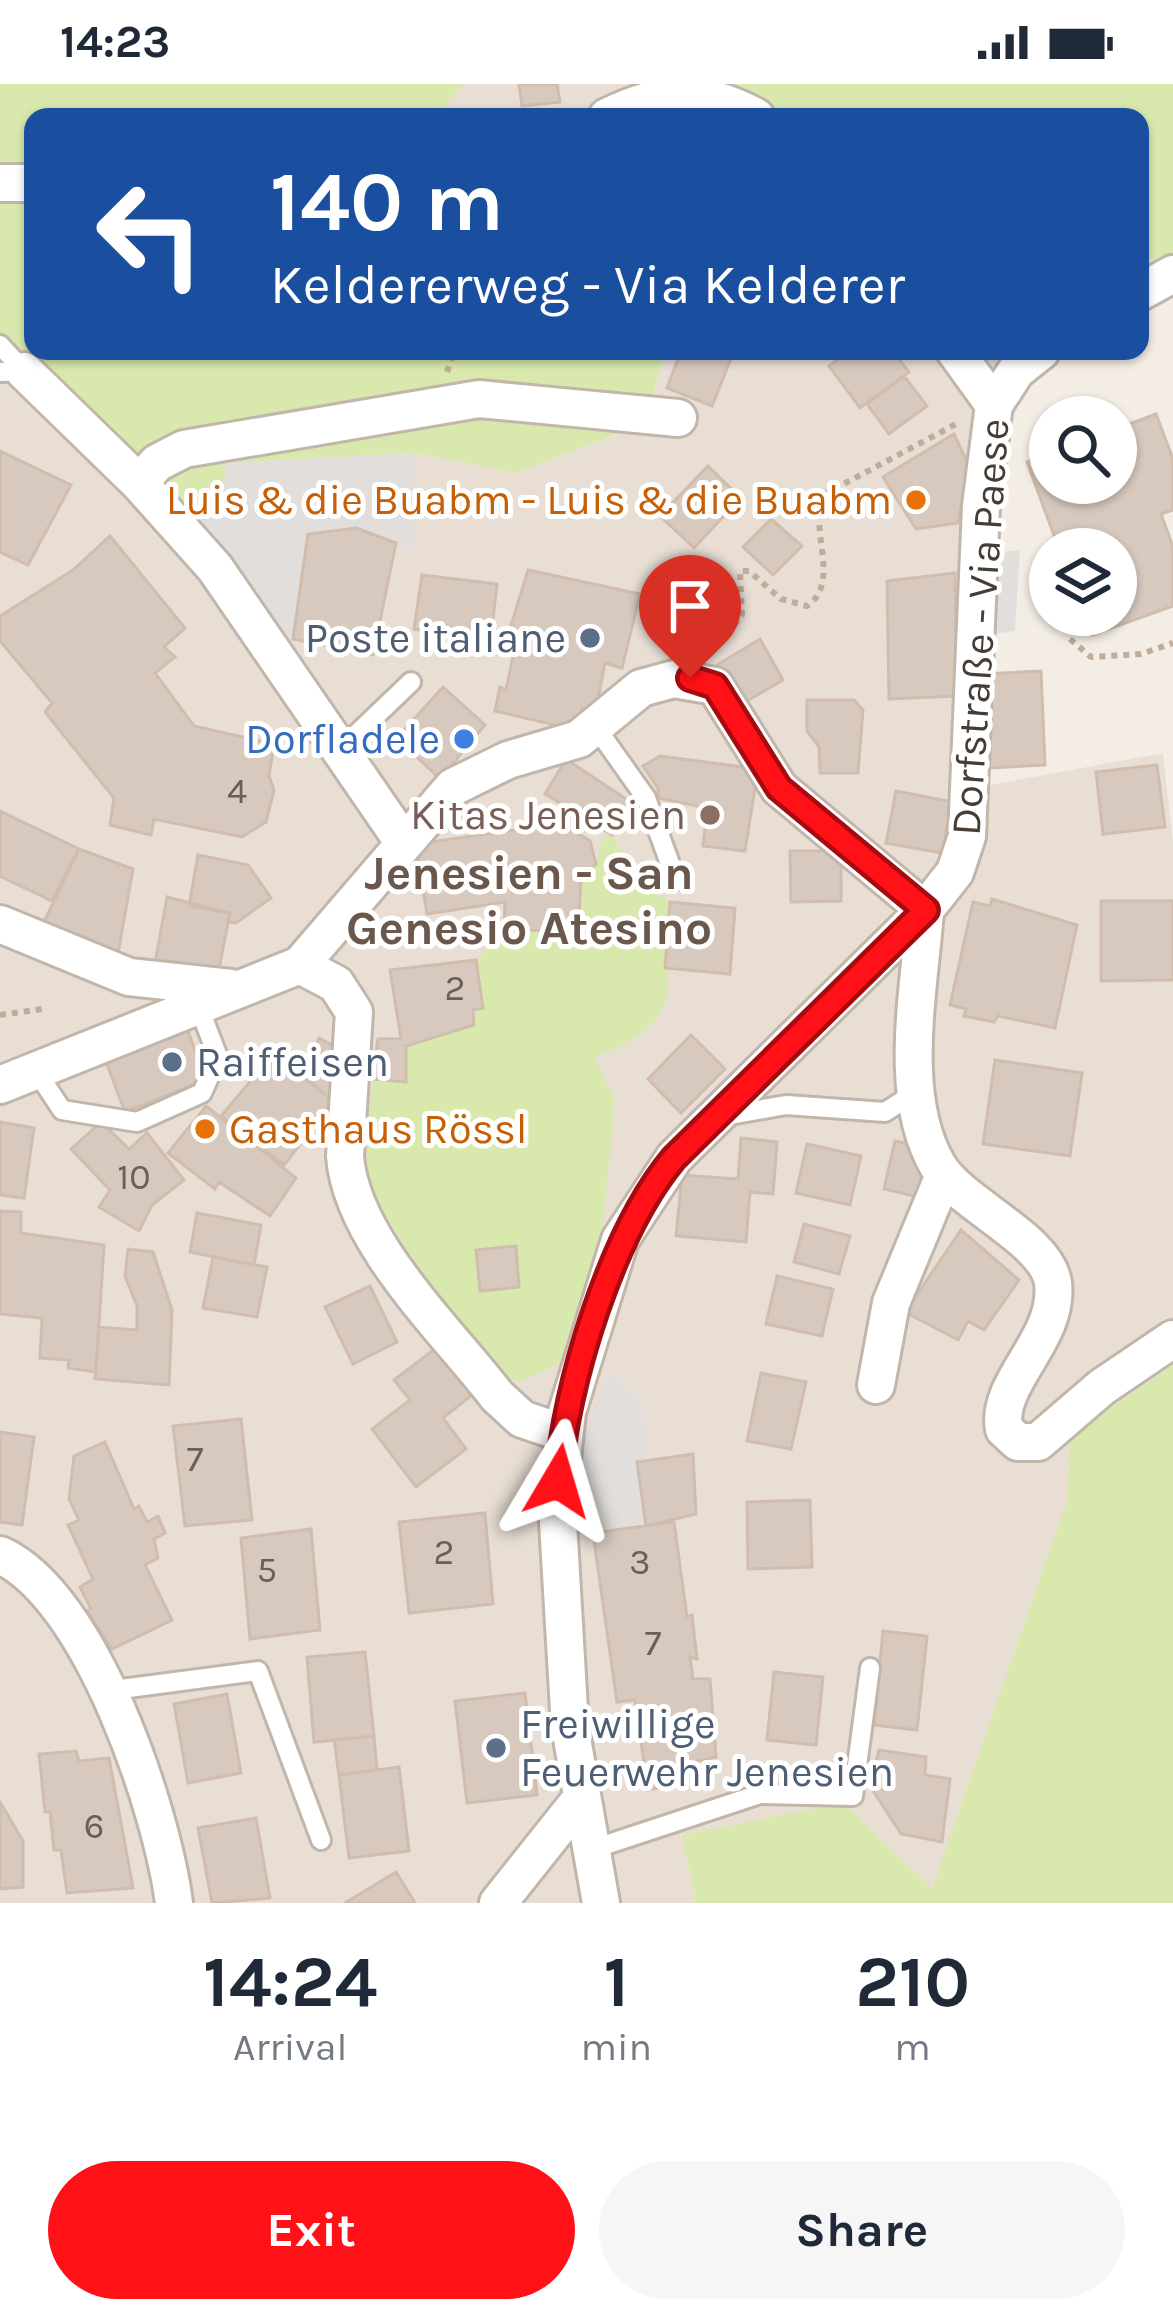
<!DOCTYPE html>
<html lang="en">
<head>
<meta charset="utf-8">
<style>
	body { margin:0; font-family:Karla,sans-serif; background:#f6f6f7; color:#1f2937; height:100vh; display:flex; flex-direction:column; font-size:45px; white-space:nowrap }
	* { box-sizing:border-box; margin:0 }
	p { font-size:39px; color:#747a83 }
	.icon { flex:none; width:66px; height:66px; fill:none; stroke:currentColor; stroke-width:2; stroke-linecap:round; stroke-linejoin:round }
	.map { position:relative; height:1819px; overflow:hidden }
	.sheet { display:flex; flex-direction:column; background:#fff; flex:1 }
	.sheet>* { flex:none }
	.top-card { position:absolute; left:24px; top:24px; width:1125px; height:252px; border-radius:24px; box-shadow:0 3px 9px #0004; background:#1a4fa0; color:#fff; overflow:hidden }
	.fabs { position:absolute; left:1029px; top:312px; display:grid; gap:24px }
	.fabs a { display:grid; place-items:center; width:108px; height:108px; border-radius:50%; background:#fff; box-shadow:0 3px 9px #0004; font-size:60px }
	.pin { position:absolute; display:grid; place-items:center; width:102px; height:102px; color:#fff; margin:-123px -51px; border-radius:50% 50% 50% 0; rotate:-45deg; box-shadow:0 0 12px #0007 }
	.pin .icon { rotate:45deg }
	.me { position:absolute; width:132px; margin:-66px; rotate:7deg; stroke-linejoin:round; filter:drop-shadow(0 0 9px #0008) }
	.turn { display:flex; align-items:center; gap:42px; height:252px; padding:0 48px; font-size:54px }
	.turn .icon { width:156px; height:156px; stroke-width:2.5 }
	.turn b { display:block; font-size:84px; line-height:102px }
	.eta { display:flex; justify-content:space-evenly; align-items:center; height:204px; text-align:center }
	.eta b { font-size:72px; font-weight:700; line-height:84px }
	.primary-button { display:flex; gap:24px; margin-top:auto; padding:24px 48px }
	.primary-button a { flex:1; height:138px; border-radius:72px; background:#ff1117; color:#fff; font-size:48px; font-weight:700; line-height:138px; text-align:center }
	.primary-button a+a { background:#f6f6f7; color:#1f2937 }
	.status { display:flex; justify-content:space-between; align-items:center; height:84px; padding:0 60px; background:#fff; direction:ltr }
	.status svg { height:33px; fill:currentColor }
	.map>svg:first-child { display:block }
</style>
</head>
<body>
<div class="status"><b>14:23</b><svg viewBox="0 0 49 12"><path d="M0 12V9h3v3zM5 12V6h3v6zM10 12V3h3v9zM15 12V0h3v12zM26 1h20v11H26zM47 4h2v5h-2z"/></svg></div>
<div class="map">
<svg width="1173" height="1819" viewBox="0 0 1173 1819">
	<rect width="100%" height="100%" fill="#f3ede6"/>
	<!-- residential -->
	<path fill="#e8ded4" d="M464 0H727L785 33H435Z
		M665 267H1063L1016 312 1002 349 979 703 1163 669 1173 759V1281L1070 1352 1067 1416 932 1806 682 1751 696 1819H0V273L226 379 415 369 517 389 645 339Z"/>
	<!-- green -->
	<path fill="#d9e9ad" d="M0 0H464L435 33H33V267H665L645 339 517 389 415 369 226 379 224 397 192 425 169 408 165 393 135 377 0 273Z
		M728 0H1173V169L1140 180V33H785Z
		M612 751 639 797 670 818C663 907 690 936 595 973L615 1017 601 1160 585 1223 560 1279 518 1299C481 1276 375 1132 368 1088 362 1059 371 1024 373 995L406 997V962L482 925 476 876 504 845 578 848 581 796 596 780 602 754Z
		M1173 1281V1819H696L682 1751 843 1719 932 1805 1067 1416 1070 1352Z"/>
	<!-- parking -->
	<path fill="#e1dedb" d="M415 369 413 466 356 444 309 450 293 555 192 425 224 397 225 379Z
		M1020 466 1015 547 984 551 991 469Z
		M607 1292 617 1294 641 1319 648 1363 637 1379 646 1442 574 1452 575 1376Z"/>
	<!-- building -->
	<path fill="#d8c9be" stroke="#d0bdae" stroke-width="3" d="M519 0H557L560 18 522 22Z
		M681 267H734L712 322 667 304Z
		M849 267H893L909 288 860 324 829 282Z
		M904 292 927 322 889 350 867 320Z
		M1156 330 1173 375V426L1161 430 1173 463V522L1092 551 1084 531H1116V465H1059L1027 378 1050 369V399H1116V345Z
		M954 350 969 382 958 439 916 445 883 393Z
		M0 367 71 401 28 481 0 468Z
		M708 382 741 414 694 464 660 432Z
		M771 435 802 462 773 491 743 463Z
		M356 444 396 459 373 571 293 555 308 450Z
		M110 452 185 544 164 563 175 573 155 589 194 642 274 660 269 692 274 706 266 738 242 753 154 735 151 751 110 741 114 714 45 628 52 619 0 557V532L73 486Z
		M528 486 640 510 622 584 605 579 595 630 582 624 576 646 495 627 500 603 506 606 517 554 508 551Z
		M955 489 957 612 889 615 887 497Z
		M422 491 497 500 490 560 414 545Z
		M760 555 783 596 740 621 717 581Z
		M1041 587 1045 681 989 684 984 590Z
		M443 603 485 641 440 695 397 654Z
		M807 616H854L863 626 858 689H820L819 663 807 647Z
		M660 672 758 685 745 767 703 762 707 724 658 714V704L643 682Z
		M566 675 632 719 612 751 545 710Z
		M1157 681 1165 743 1103 750 1096 688Z
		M896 707 952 718 942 769 886 759Z
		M0 727 79 765 52 817 0 792Z
		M558 740 560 749 574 747 590 757 596 780 581 796 578 848 504 845 505 818 427 830 416 760Z
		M79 765 133 785 117 875 41 844Z
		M790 767H841V817L791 818Z
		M198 771 248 781 271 814 236 839 228 838 230 829 189 822Z
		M167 813 230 829 217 895 154 884Z
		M992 815 1077 841 1055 944 998 932 994 938 964 932 966 925 950 921 973 818 990 822Z
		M1101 817H1173V896L1101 897Z
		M670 818 735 824 730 890 665 884Z
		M476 876 483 924 473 926 474 941 406 962V998L373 995 378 955H401L390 886Z
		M186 941 205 996 125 1028 103 970Z
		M691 951 725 985 681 1029 648 995Z
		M319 954 346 969 332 1016 301 991Z
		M274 969 334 1018 284 1081 221 1032Z
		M995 976 1082 989 1070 1072 983 1060Z
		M206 1022 296 1094 270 1132 219 1098 215 1105 168 1069Z
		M0 1038 34 1044 24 1114 0 1111Z
		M101 1038 129 1065 147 1049 184 1096 152 1121 139 1147 99 1123 110 1106 71 1065Z
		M741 1054 777 1058 773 1110 750 1108 746 1158 676 1152 682 1091 738 1095Z
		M895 1057 928 1064 918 1113 884 1105Z
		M807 1060 861 1072 850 1121 796 1109Z
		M0 1127 21 1128V1149L104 1161 96 1288 68 1284 69 1276 40 1274 42 1234 0 1230Z
		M197 1129 261 1141 254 1181 190 1168Z
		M804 1140 850 1152 839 1190 794 1178Z
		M961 1146 1019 1196 984 1246 968 1237 958 1256 905 1228Z
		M516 1162 519 1203 480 1207 476 1166Z
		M128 1165 153 1168 172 1226 169 1301 95 1295 99 1243 137 1246V1222L125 1192Z
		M213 1173 267 1183 257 1233 203 1224Z
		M777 1192 833 1205 822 1252 766 1240Z
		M370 1202 397 1258 353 1280 325 1223Z
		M441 1260 478 1306 443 1334 466 1365 416 1403 372 1345 410 1316 394 1296Z
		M761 1289 806 1298 791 1365 747 1357Z
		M241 1335 252 1436 185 1442 173 1342Z
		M0 1348 34 1353 22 1441 0 1438Z
		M105 1358 134 1425 139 1422 147 1438 158 1432 165 1449 154 1455 158 1474 145 1481 172 1536 112 1565 87 1527 91 1525 80 1503 93 1495 68 1441 79 1436 69 1415 74 1372Z
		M693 1370 696 1430 646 1442 637 1378Z
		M810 1416 812 1483 748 1485 747 1418Z
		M485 1429 493 1520 409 1529 399 1438Z
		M674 1438 687 1533 692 1531 697 1575 690 1573 693 1595H710L716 1673 675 1682 679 1700 648 1706 635 1616 617 1618 593 1449Z
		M311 1445 320 1546 250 1555 241 1454Z
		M883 1547 927 1552 917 1646 874 1641Z
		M365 1568 374 1652 314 1658 307 1573Z
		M774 1588 823 1593 816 1661 767 1656Z
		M525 1609 537 1711 467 1719 455 1617Z
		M227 1610 241 1689 188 1699 174 1620Z
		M374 1652 377 1686 339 1691 334 1656Z
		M879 1666 926 1673 925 1691 950 1695 942 1758 901 1750 870 1702Z
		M76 1667 79 1677 109 1674 133 1804 67 1809 61 1766H54L50 1728H45L39 1670Z
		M399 1683 409 1767 349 1774 339 1691Z
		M0 1718 23 1757V1803L0 1805Z
		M256 1734 270 1814 212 1819 198 1744Z
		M396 1788 415 1819H345Z"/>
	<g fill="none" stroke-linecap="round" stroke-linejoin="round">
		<!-- lane casing -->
		<g stroke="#c2b6ab" stroke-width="24">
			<path id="lane" d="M0 261 24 287
				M0 288 24 287
				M597 645 646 714 676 796
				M341 665 411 598
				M35 985 62 1026 137 1038 202 1009 218 973 198 921
				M724 1032 786 1021 885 1028 916 1008
				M106 1607 258 1587 321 1756
				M590 1766 760 1710 853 1712 870 1584"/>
		</g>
		<!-- street casing -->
		<g stroke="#c2b6ab" stroke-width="42">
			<path id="street" d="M607 33C662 6 701 3 756 33
				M0 99H33
				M1140 208 1173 190
				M955 267 994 321
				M24 287 139 399 215 484 404 759
				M139 399 157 379 184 365 479 315 678 334
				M0 840 129 893 231 904
				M300 881 336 900 354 928 345 1072C351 1156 446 1246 497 1312L522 1335 563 1349
				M0 1001 300 881 453 703 508 676 579 655 641 604 674 595 715 602 779 704 925 826C920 903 896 1011 938 1082 961 1121 1047 1155 1053 1199 1060 1255 995 1298 1004 1345L1018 1358H1038L1102 1303 1173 1255
				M876 1301 891 1219 944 1091
				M0 1471C91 1512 162 1726 174 1819
				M498 1819 580 1716
				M601 1819 570 1643 557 1421 567 1328 620 1156 674 1074 925 826 955 788 967 752 981 422 994 321 1016 287 1041 267"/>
		</g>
		<!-- path -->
		<path stroke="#c1ac99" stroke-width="6" stroke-dasharray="6 6" stroke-linecap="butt" d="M447 288 454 267
			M1070 555 1091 573 1141 570 1173 559
			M711 569 742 531 740 487H749L781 515 807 522C843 498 806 442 825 410L958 339
			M0 931 42 925"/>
		<!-- lane -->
		<use href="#lane" stroke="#fff" stroke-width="18"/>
		<!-- street -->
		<use href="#street" stroke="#fff" stroke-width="36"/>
	</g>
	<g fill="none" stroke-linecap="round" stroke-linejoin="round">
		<!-- route casing -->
		<g stroke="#a60b0f" stroke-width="30">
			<path id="route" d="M558 1397C565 1301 612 1148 674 1074L926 826 779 704 715 602 690 594"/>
		</g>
		<!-- route -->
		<use href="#route" stroke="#ff1117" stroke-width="21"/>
	</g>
	<!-- markers -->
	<g fill="#e8710a" stroke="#fff" stroke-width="4.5">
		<circle cx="916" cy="416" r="12"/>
		<circle cx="205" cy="1045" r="12"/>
	</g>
	<g fill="#5c6f8a" stroke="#fff" stroke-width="4.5">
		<circle cx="590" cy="554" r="12"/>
		<circle cx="172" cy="978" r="12"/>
		<circle cx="496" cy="1664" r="12"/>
	</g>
	<circle fill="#3f7fe0" stroke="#fff" stroke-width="4.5" cx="464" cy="655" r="12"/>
	<circle fill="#8d6e63" stroke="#fff" stroke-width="4.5" cx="710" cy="731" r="12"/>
	<g text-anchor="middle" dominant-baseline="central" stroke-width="10" stroke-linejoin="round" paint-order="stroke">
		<!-- number labels -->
		<g font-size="36" fill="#6a6057">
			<text x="237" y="707">4</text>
			<text x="455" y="904">2</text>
			<text x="134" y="1093">10</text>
			<text x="195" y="1375">7</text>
			<text x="444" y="1468">2</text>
			<text x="640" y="1478">3</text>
			<text x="267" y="1486">5</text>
			<text x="653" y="1559">7</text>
			<text x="94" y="1742">6</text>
		</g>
		<!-- food labels -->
		<g font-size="42" fill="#c56008" stroke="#fff" text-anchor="end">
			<text x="892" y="416">Luis &amp; die Buabm - Luis &amp; die Buabm</text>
			<text x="229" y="1045" text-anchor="start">Gasthaus Rössl</text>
		</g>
		<!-- street labels -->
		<g font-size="42" fill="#463d35" stroke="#fff">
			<text transform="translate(980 543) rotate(-86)">Dorfstraße - Via Paese</text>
		</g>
		<!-- service labels -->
		<g font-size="42" fill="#4e5e75" stroke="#fff" text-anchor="start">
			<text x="566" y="554" text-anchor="end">Poste italiane</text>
			<text x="196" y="978">Raiffeisen</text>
			<text x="520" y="1640">Freiwillige<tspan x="520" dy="48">Feuerwehr Jenesien</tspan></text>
		</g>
		<!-- shop labels -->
		<g font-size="42" fill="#366cbe" stroke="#fff" text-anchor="end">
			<text x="440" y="655">Dorfladele</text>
		</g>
		<!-- education labels -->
		<g font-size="42" fill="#785e54" stroke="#fff" text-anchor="end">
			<text x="686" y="731">Kitas Jenesien</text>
		</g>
		<!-- quarter labels -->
		<g font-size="48" font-weight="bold" fill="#6a584c" stroke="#fff">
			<text x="529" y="789">Jenesien - San<tspan x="529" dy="55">Genesio Atesino</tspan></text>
		</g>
	</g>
</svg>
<div class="fabs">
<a><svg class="icon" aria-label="search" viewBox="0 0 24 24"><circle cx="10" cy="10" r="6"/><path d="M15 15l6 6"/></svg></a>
<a><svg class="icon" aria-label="layers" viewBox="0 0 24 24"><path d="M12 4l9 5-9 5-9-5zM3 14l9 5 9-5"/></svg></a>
</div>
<div class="pin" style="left:690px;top:594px;background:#d93025"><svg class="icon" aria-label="arrive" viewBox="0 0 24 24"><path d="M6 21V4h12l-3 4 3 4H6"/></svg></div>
<svg class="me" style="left:558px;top:1397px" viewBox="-20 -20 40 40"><path d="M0-17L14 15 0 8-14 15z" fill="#ff1117" stroke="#fff" stroke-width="4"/></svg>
<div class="top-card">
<div class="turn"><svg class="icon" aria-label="left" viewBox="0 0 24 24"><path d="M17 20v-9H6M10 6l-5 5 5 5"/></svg><div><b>140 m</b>Keldererweg - Via Kelderer</div></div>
</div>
</div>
<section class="sheet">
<div class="eta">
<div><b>14:24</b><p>Arrival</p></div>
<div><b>1</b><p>min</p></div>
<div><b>210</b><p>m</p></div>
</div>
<div class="primary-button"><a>Exit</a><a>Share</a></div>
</section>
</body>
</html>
